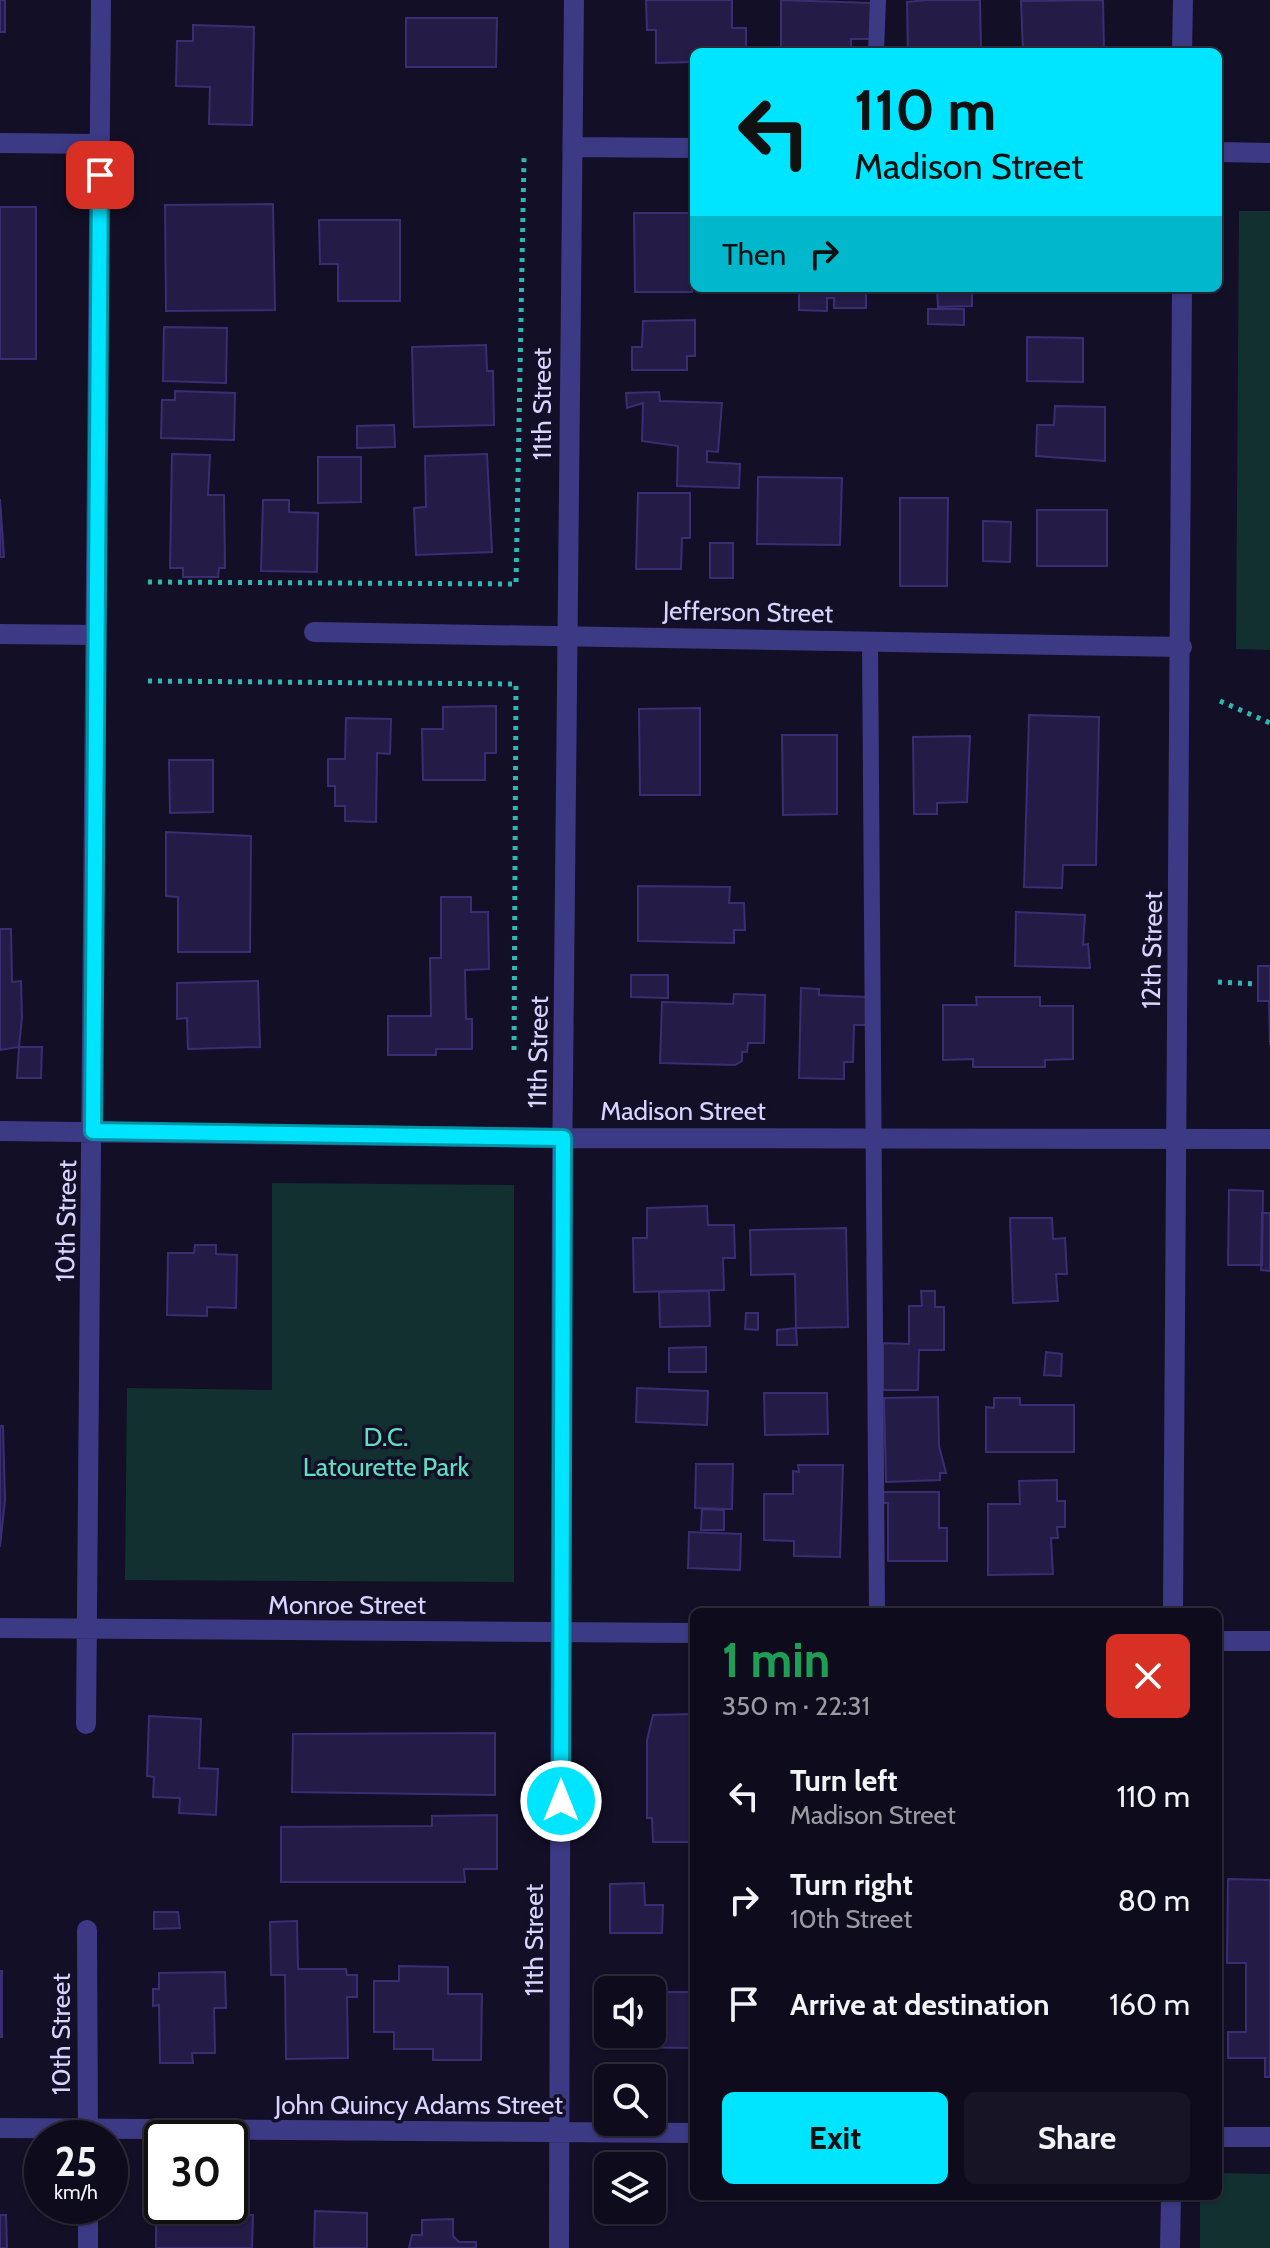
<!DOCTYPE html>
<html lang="en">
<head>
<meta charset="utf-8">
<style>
	body { margin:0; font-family:Cabin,sans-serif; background:#171425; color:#f1f3f6; height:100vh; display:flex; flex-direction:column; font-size:30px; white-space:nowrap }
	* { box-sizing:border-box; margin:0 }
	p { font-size:26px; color:#9b9ba3 }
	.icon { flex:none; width:44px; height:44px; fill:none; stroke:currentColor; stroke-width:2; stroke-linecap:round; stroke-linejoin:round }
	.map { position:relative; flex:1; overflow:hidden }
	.sheet { position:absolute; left:690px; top:1608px; width:532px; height:592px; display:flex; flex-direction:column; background:#0e0b1c; border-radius:12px; box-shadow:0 2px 6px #0004,0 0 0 2px #2e2b3b }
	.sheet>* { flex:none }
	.top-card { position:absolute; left:690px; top:48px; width:532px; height:244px; border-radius:12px; box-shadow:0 2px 6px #0004,0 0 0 2px #2e2b3b; background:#00e5ff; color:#111; overflow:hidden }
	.fabs { position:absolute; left:594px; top:1976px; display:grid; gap:16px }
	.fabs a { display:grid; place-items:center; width:72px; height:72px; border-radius:12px; background:#0e0b1c; box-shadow:0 2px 6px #0004,0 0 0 2px #2e2b3b; font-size:40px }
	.speed { position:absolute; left:24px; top:2120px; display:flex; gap:16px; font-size:40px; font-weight:700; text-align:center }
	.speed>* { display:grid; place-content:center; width:104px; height:104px; border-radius:50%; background:#0e0b1c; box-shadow:0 2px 6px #0004,0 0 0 2px #2e2b3b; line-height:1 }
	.speed small { font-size:20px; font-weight:400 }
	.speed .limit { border:4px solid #111; border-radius:12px; background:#fff; color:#111 }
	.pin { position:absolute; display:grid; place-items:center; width:68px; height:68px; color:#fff; margin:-34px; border-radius:16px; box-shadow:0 4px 12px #0006 }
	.me { position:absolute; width:88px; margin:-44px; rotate:0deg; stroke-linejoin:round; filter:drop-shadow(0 0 6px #0008) }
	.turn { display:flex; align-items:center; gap:28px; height:168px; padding:0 32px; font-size:36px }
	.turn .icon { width:104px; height:104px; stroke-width:2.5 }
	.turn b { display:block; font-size:56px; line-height:68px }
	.then { display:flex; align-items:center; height:76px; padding:0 32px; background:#0003; gap:16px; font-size:30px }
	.round { display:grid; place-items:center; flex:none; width:84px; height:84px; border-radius:12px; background:#171425 }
	.overview { display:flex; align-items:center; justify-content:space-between; height:136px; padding:0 32px }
	h1 { font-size:48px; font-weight:700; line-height:60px; color:#1e9e55 }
	.action { display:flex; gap:16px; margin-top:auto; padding:16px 32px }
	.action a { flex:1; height:92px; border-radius:12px; background:#00e5ff; color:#111; font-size:32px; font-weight:700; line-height:92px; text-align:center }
	.action a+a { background:#171425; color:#f1f3f6 }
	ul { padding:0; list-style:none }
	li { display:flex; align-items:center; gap:24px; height:104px; padding:0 32px }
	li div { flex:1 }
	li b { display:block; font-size:30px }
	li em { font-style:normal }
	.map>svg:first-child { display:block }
</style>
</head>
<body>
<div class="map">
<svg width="1270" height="2248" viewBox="0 0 1270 2248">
	<rect width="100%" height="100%" fill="#130f26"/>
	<!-- green -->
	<path fill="#12302f" d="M1239 211H1270V650L1236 649Z
		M272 1183 514 1185V1582L125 1580 127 1388 272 1390Z
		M1218 2173 1270 2174V2248H1200V2196H1218Z"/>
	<!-- building -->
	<path fill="#241b47" stroke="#3b2d73" stroke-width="2" d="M0 0H5V32H0Z
		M646 0H732V28H746V52H694V62L656 63V30H647Z
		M781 0 871 3V39H851V52L781 48Z
		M926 0H980L981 50 908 52 907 2Z
		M1103 0 1104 52H1013L1023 51 1021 1Z
		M406 18H497L496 67H406Z
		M193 25 254 27 252 125 209 124 210 87 176 86 177 41H193Z
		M273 204 275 310 166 311 165 205Z
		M0 207H36V359H0Z
		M634 213H691L692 292H635Z
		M319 220H400V301H338V264H320Z
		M799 288H866V308H834V298H827V311L799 310Z
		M937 288H999V290L972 291V306L938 307Z
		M928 309H964V325L928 324Z
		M695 320V356H687V370H632V347H642L643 321Z
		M164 327 227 328 226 383 163 381Z
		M1027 337 1083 338V382L1027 381Z
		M486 345 487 371H493L494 425 414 427 412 347Z
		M175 391 235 393 234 440 161 438 162 400H175Z
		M659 392 660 401 722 403 718 452 707 451V462L740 464 739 488 677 486 678 446 642 441 643 403 627 408 626 393Z
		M1055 406 1105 407V461L1036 456 1037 425H1054Z
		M394 425 395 447 357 448V426Z
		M172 454 210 455 208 495H224L225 568H219L218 577H183V568H170Z
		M487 454 492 552 416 555 414 508 426 507 425 456Z
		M318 457H361V502L318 503Z
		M758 477 842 478 840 545 757 544Z
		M638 493H690V538H682L681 569H636Z
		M900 498H948L947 586H900Z
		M0 499 4 557H0Z
		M263 500H289V512L318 513 317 572 261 571Z
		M1037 510H1107V566H1037Z
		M983 521 1011 522 1010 562 983 561Z
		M710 543H733V578H710Z
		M496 706V753H485V780H423L422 729H443V707Z
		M700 708V795H640L639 709Z
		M1029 715 1099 717 1096 865H1063L1062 888 1024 887Z
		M346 718 391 719 390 754 377 753 376 822 345 821V806H335V786H328V759H345Z
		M782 735H837V814L783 815Z
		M970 736 967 802 937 803V814H914L913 737Z
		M169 760H213V812L170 813Z
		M166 832 251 836 250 952H178V897L166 896Z
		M638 886 730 887 729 903H744L745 930H734V943L638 941Z
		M441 897H471V912H488L489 969 465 970 466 1019H472V1049H436V1055H388V1016H431L430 958H441Z
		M1016 912 1085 915 1083 945 1088 944 1090 968 1015 966Z
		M0 929H11L12 982 21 981 22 1017 19 1047 0 1050Z
		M1258 966H1270V1045L1269 1001H1258Z
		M631 975H668V998L631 997Z
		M258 981 260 1047 188 1049 187 1018 177 1019V983Z
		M801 988 819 989V995L867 997 866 1025H854L853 1062H844V1079L799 1078Z
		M734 994 765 995 764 1043H748L747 1052H742V1061L735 1065 660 1063 662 1002 733 1004Z
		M976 997H1040V1006H1073V1059L1045 1060V1067H973V1059L943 1060V1005H977Z
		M19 1047H42L41 1078H17Z
		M1229 1190 1263 1191 1262 1265H1228Z
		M707 1206 708 1225H734L735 1258H723L724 1290 634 1292 633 1238H647V1208Z
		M1262 1213H1270V1271L1261 1270Z
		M1010 1218H1052L1053 1239 1065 1238 1067 1274H1056L1058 1301 1013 1303Z
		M846 1228 848 1327 796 1328 795 1274 751 1275 750 1230Z
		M195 1245H216V1254L237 1255 236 1308 207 1307V1316L167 1315 168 1253H194Z
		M709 1291 710 1326 660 1327 659 1292Z
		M921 1291H935V1307H944V1350H919L918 1390H883V1343L909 1344V1306H922Z
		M746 1313H758V1330L745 1329Z
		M796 1328 797 1345H777V1330Z
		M706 1347V1372H669V1348Z
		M1046 1352 1062 1354 1061 1376 1044 1375Z
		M637 1388 708 1391 707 1425 636 1422Z
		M764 1393H827L828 1434 765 1435Z
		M938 1397 939 1446 946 1473H940V1480L886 1482 884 1398Z
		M994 1398H1020V1405H1074V1452H986V1407L994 1408Z
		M0 1426H3L5 1500 0 1547Z
		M696 1464H733L732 1509 695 1508Z
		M798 1465H843L840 1557 794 1556V1541L764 1540V1494H793V1471L799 1472Z
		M1057 1480V1501H1065V1527H1057L1058 1538H1051L1053 1574 988 1575V1504H1020L1019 1481Z
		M881 1492H939V1528H947V1561H888V1503H881Z
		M702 1509 724 1510V1530H701Z
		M689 1532 741 1534 740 1570 688 1568Z
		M694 1714V1881H692V1842H653L652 1818H647V1740L653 1715Z
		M149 1716 201 1719 199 1768 218 1769 216 1815 179 1813 180 1798 153 1797 154 1777 147 1776Z
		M495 1733V1795L292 1792 293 1734Z
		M497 1815V1869H464L465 1882H281V1827L432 1826V1816Z
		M1228 1879 1270 1880V2077H1265V2058H1228V2032H1246V1963H1227Z
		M644 1883 645 1905H663L662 1933H610V1884Z
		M154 1912H178L180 1928 154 1929Z
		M297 1921 298 1969H346L347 1975H357V1997H347L348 2058 286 2059 285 1975H271L270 1922Z
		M399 1966 448 1967V1994H482L481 2060H433V2049H394V2032H374V1981H399Z
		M0 1971H2V2037H0Z
		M225 1972 226 2008H214L215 2053H192L193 2063H160L159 2005 153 2006V1989H159V1973Z
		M652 1992H694L692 2048 619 2047V2034H652Z
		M156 2203 217 2206V2214L253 2215 252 2248H156Z
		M315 2211 367 2213V2248H314Z
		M0 2215H6L7 2248H0Z
		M453 2219V2236L459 2242H476V2248H409L412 2235H422V2220Z"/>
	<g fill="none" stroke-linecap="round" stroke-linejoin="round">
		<!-- path -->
		<path stroke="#2fb8b0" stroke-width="5" stroke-dasharray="4 6" stroke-linecap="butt" d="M148 582 516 584 524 158
			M148 681 516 684 514 1054
			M1220 701 1270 723
			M1218 982 1258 984"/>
		<!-- service -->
		<path stroke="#3d3a85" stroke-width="16" d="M876 52 878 0
			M870 641 877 1612"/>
		<!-- minor -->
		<path stroke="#3d3a85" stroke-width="20" d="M0 143 100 144
			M573 147 694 148
			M1218 152 1270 153
			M314 632 1182 647
			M0 634 96 635
			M0 1131 563 1138 1270 1139
			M0 1628 694 1633
			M1218 1641H1270
			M86 1724 101 0
			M87 1930 88 2138
			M0 2128 694 2133
			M1218 2137H1270
			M88 2206V2248
			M559 2248 562 1179 574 0"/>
		<!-- tertiary -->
		<path stroke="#3d3a85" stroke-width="20" d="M1182 52 1183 0
			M1173 1612 1182 288
			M1170 2248 1171 2196"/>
	</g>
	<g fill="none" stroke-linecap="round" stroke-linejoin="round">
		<!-- route casing -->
		<g stroke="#0095a6" stroke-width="20">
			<path id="route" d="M100 175 93 1131 563 1138 561 1801"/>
		</g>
		<!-- route -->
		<use href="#route" stroke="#00e5ff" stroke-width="14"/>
	</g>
	<g text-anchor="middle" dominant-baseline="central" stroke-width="7" stroke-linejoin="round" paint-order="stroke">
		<!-- street labels -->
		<g font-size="26" fill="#d9d4ff" stroke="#130f26">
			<text transform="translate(542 404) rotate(-90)">11th Street</text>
			<text transform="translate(748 612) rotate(1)">Jefferson Street</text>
			<text transform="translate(1152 950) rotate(-89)">12th Street</text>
			<text transform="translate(538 1052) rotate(-89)">11th Street</text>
			<text x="683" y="1111">Madison Street</text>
			<text transform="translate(66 1221) rotate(-89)">10th Street</text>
			<text x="347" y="1605">Monroe Street</text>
			<text transform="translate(534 1940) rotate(-90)">11th Street</text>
			<text transform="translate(61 2034) rotate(-90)">10th Street</text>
			<text x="419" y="2105">John Quincy Adams Street</text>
		</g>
		<!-- park labels -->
		<g font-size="26" fill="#5fe0c0" stroke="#130f26">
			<text x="386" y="1437">D.C.<tspan x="386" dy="30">Latourette Park</tspan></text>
		</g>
	</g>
</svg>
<div class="fabs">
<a><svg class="icon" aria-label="sound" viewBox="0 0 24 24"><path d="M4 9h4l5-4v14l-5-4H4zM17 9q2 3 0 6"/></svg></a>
<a><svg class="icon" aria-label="search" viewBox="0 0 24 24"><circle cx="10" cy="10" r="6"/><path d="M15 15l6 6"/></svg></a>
<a><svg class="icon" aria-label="layers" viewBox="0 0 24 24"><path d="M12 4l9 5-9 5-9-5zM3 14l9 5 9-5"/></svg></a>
</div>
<div class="speed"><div>25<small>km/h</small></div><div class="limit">30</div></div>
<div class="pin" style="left:100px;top:175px;background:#d93025"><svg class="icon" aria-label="arrive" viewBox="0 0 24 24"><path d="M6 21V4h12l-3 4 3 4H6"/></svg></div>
<svg class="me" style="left:561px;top:1801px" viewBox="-20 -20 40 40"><circle r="17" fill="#00e5ff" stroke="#fff" stroke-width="3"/><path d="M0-11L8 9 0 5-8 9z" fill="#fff"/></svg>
<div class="top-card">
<div class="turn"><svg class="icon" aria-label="left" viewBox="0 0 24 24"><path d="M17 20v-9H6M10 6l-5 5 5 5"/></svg><div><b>110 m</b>Madison Street</div></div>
<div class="then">Then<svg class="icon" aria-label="right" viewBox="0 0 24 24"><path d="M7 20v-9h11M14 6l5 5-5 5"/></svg></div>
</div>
<section class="sheet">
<div class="overview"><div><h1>1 min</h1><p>350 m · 22:31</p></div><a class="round" style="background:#d93025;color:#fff"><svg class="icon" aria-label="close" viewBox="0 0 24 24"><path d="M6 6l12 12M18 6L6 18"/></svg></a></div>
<ul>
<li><svg class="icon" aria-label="left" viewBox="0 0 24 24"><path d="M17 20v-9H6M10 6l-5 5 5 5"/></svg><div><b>Turn left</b><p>Madison Street</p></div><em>110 m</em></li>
<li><svg class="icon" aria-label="right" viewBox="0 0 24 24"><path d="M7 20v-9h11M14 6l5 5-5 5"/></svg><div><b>Turn right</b><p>10th Street</p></div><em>80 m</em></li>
<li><svg class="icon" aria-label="arrive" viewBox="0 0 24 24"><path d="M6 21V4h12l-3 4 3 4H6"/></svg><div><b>Arrive at destination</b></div><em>160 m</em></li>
</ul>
<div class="action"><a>Exit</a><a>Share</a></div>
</section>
</div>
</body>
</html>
